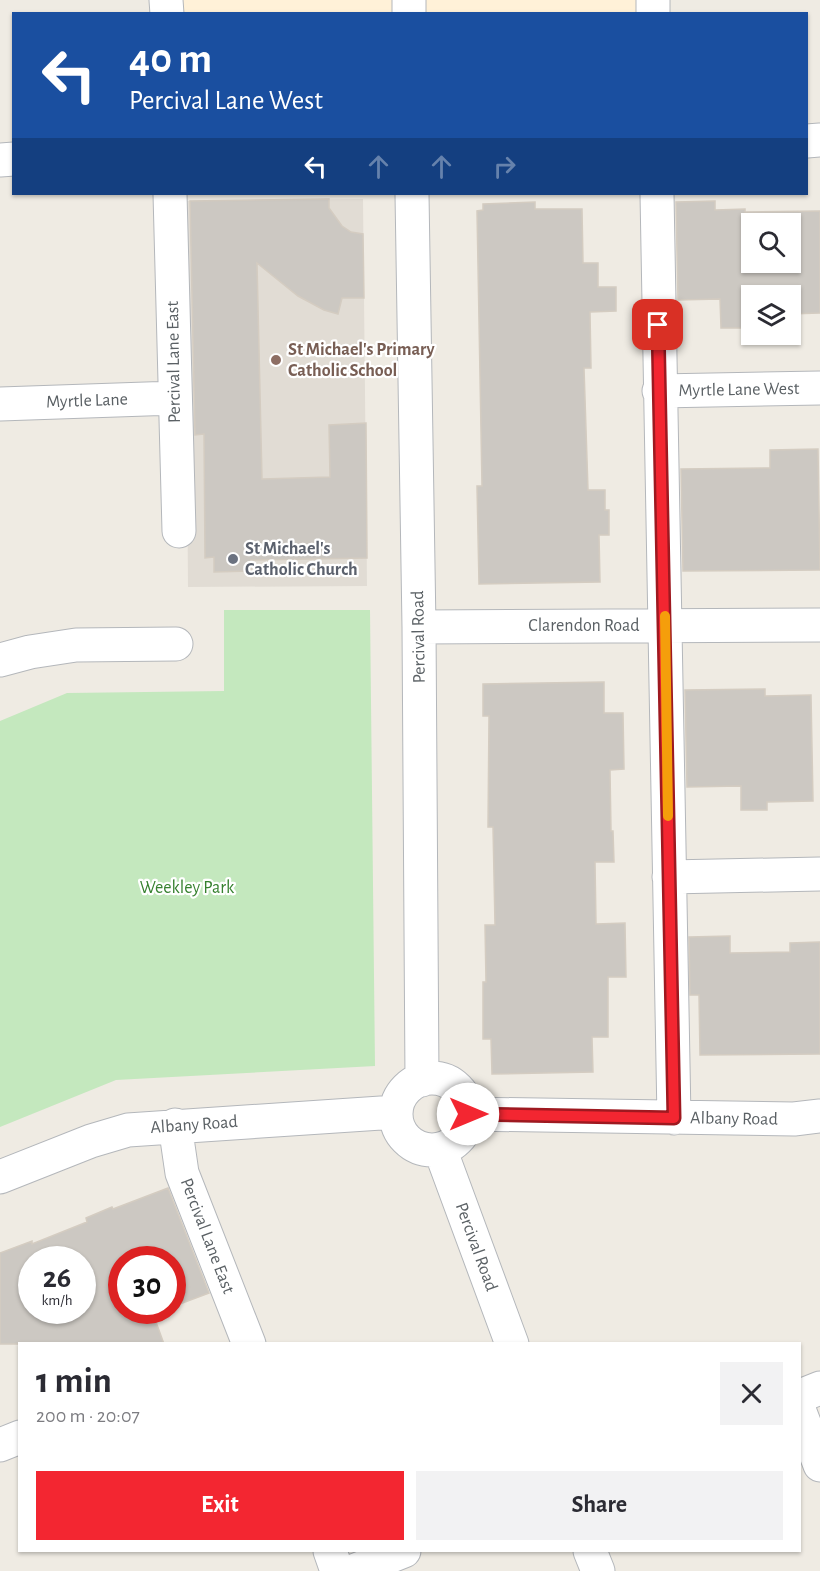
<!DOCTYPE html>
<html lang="en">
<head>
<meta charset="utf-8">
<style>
	body { margin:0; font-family:"Alegreya Sans",sans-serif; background:#f2f2f3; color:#2b2b33; height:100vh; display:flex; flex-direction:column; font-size:22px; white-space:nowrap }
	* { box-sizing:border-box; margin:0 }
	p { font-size:20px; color:#7c7c81 }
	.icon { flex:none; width:33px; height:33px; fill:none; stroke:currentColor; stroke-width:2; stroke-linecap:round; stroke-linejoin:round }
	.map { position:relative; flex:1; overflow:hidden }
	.sheet { position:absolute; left:18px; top:1342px; width:783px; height:210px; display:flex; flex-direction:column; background:#fff; border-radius:0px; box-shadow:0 2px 4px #0004 }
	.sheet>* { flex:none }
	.top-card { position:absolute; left:12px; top:12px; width:796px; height:183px; border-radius:0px; box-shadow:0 2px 4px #0004; background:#1a4fa0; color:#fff; overflow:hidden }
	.buttons { position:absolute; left:741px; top:213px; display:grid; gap:12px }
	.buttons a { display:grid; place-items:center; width:60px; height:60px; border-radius:0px; background:#fff; box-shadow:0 2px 4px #0004; font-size:30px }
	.speed { position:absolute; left:18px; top:1246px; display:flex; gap:12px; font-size:30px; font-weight:700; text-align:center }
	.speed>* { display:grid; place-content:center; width:78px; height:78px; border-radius:50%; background:#fff; box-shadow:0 2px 4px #0004; line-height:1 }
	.speed small { font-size:15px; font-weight:400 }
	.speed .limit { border:9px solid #d22; background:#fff; color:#111 }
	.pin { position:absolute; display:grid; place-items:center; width:51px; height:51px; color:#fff; margin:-26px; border-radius:12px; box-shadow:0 3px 9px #0006 }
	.me { position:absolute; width:66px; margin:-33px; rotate:90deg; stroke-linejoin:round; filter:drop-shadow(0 0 4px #0008) }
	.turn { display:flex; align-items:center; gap:21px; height:126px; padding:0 18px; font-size:27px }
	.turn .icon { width:78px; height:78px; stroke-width:2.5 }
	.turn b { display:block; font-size:42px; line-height:51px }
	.lanes { display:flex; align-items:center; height:57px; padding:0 18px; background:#0003; justify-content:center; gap:30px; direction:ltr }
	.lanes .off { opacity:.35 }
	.round { display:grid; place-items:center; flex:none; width:63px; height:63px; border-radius:0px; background:#f2f2f3 }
	.head { display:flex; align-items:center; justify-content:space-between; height:102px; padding:0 18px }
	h1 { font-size:36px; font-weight:700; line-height:45px }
	.primary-button { display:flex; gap:12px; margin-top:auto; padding:12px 18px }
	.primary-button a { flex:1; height:69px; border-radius:0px; background:#f32631; color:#fff; font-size:24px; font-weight:700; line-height:69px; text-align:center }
	.primary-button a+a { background:#f2f2f3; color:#2b2b33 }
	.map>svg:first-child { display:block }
</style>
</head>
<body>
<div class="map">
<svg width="820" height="1571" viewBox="0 0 820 1571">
	<rect width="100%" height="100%" fill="#efebe3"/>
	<!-- commercial -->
	<path fill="#fff1d8" d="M166 0H653V13L167 14Z"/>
	<!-- education -->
	<path fill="#e1dcd4" d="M363 199 367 586 188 587 185 201Z"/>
	<!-- green -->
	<path fill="#c4e8be" d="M224 610H370L375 1066 116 1080 0 1127V721L67 693 224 691Z"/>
	<!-- building -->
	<path fill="#ccc8c2" stroke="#d4ccc1" stroke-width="1.5" fill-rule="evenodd" d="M329 199V208L342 226 351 232 363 234 364 298H342L338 314 324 310 298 296 257 263 262 479 330 477 329 425 366 423 367 558 251 560V571L214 572V557L205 558 204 434 195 435 190 201Z
		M715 201V210L745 209V212L820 211V313L790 314V296H752V315H746L747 328H721L720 299 678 300 676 202ZM752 224H790V262H752Z
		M535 202V209H582L583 263H598V287H616V311L590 312 591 368H584L588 490H605V510H609V535H599L600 582 479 584 477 486H482L477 211 483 210V204Z
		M818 449 820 570 683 571 681 469 770 468V450Z
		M604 682V713H623L624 769 610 770 611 831H613L614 862H595L596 924 625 923 626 977H608V1037H592L593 1072 492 1074 491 1039H483V982H486L485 925H495L493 827H488L489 716H483V684Z
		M765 689V696L811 695 813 801 767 802V810H741V786L687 787 685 690Z
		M730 936V953L790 952V943L820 942V1054L700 1055 699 995H690L689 937Z
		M168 1188 209 1293 172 1307V1260H122V1311H152L164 1344H0V1253L32 1241V1244L87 1222 86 1218 112 1207 113 1209ZM32 1260H82V1311H32Z"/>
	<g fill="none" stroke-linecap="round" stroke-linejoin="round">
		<!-- minor casing -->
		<g stroke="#b4b7bb" stroke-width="35">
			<path id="minor" d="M166 0 167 14
				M409 0V14
				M653 0V14
				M807 141 820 140
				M0 160 14 159
				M170 194 179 531
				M412 194 419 627 422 1080
				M657 194 674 1118
				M659 391 820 388
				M0 404 175 398
				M419 627 820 625
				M0 660 30 652 76 645 176 644
				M669 877 820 874
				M396 1114a36 36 0 1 1 72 0a36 36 0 1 1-72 0Z
				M468 1114 794 1119 820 1116
				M175 1125 182 1173 249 1344
				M440 1149 512 1344
				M0 1177 91 1141 128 1130 396 1112
				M800 1396 820 1388
				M800 1412 820 1465
				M0 1445 20 1437
				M330 1551 337 1571
				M590 1551 598 1571
				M353 1571 404 1551"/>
		</g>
		<!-- minor -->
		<use href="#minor" stroke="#fff" stroke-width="33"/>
	</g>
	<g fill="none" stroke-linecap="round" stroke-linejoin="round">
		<!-- route casing -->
		<g stroke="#9e1920" stroke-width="15">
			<path id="route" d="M468 1114 674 1118 658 325"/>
		</g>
		<!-- route -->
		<use href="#route" stroke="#f32631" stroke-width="10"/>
		<!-- slow -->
		<path stroke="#f59e0b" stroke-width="10" d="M665 616 668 816"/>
	</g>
	<!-- markers -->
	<circle fill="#8d6e63" stroke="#fff" stroke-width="2" cx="276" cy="360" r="6"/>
	<circle fill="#6b7280" stroke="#fff" stroke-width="2" cx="233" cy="559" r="6"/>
	<g text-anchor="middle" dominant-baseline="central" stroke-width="4.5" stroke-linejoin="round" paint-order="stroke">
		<!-- education labels -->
		<g font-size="18" font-weight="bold" fill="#785e54" stroke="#fff" text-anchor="start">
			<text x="288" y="350">St Michael's Primary<tspan x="288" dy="21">Catholic School</tspan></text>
		</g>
		<!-- street labels -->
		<g font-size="18" fill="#5b6165" stroke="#fff">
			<text transform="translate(174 362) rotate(-91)">Percival Lane East</text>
			<text transform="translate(739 390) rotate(-1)">Myrtle Lane West</text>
			<text transform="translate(87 401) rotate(-2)">Myrtle Lane</text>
			<text x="584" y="626">Clarendon Road</text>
			<text transform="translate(419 637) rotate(-91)">Percival Road</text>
			<text transform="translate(734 1119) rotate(1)">Albany Road</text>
			<text transform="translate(194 1125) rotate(-4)">Albany Road</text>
			<text transform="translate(207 1236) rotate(69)">Percival Lane East</text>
			<text transform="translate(476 1247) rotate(70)">Percival Road</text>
		</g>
		<!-- worship labels -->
		<g font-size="18" font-weight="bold" fill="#5b616d" stroke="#fff" text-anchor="start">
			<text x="245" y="549">St Michael's<tspan x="245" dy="21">Catholic Church</tspan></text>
		</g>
		<!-- park labels -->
		<g font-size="18" fill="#36812f" stroke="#fff">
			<text x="187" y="888">Weekley Park</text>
		</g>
	</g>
</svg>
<div class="buttons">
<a><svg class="icon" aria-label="search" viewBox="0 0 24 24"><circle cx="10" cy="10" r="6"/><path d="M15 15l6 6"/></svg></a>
<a><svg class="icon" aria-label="layers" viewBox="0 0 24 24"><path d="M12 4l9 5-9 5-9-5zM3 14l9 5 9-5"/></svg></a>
</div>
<div class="speed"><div>26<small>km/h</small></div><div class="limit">30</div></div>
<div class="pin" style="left:658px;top:325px;background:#d93025"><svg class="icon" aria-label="arrive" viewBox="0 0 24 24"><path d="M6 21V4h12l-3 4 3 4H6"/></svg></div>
<svg class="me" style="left:468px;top:1114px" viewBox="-20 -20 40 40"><circle r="19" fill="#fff"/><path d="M0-13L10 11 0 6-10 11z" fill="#f32631"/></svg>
<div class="top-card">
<div class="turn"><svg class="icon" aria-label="left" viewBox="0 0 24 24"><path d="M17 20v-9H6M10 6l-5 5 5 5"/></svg><div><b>40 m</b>Percival Lane West</div></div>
<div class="lanes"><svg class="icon" aria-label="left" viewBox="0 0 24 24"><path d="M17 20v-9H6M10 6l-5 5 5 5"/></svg><svg class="icon off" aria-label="ahead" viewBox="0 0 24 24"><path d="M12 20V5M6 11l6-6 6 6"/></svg><svg class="icon off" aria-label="ahead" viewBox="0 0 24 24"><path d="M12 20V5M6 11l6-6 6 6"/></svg><svg class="icon off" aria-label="right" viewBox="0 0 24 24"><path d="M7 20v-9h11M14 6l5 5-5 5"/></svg></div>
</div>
<section class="sheet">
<div class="head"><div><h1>1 min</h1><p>200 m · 20:07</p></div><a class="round"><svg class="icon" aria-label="close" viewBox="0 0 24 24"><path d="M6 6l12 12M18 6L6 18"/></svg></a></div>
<div class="primary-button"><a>Exit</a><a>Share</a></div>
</section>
</div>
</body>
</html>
